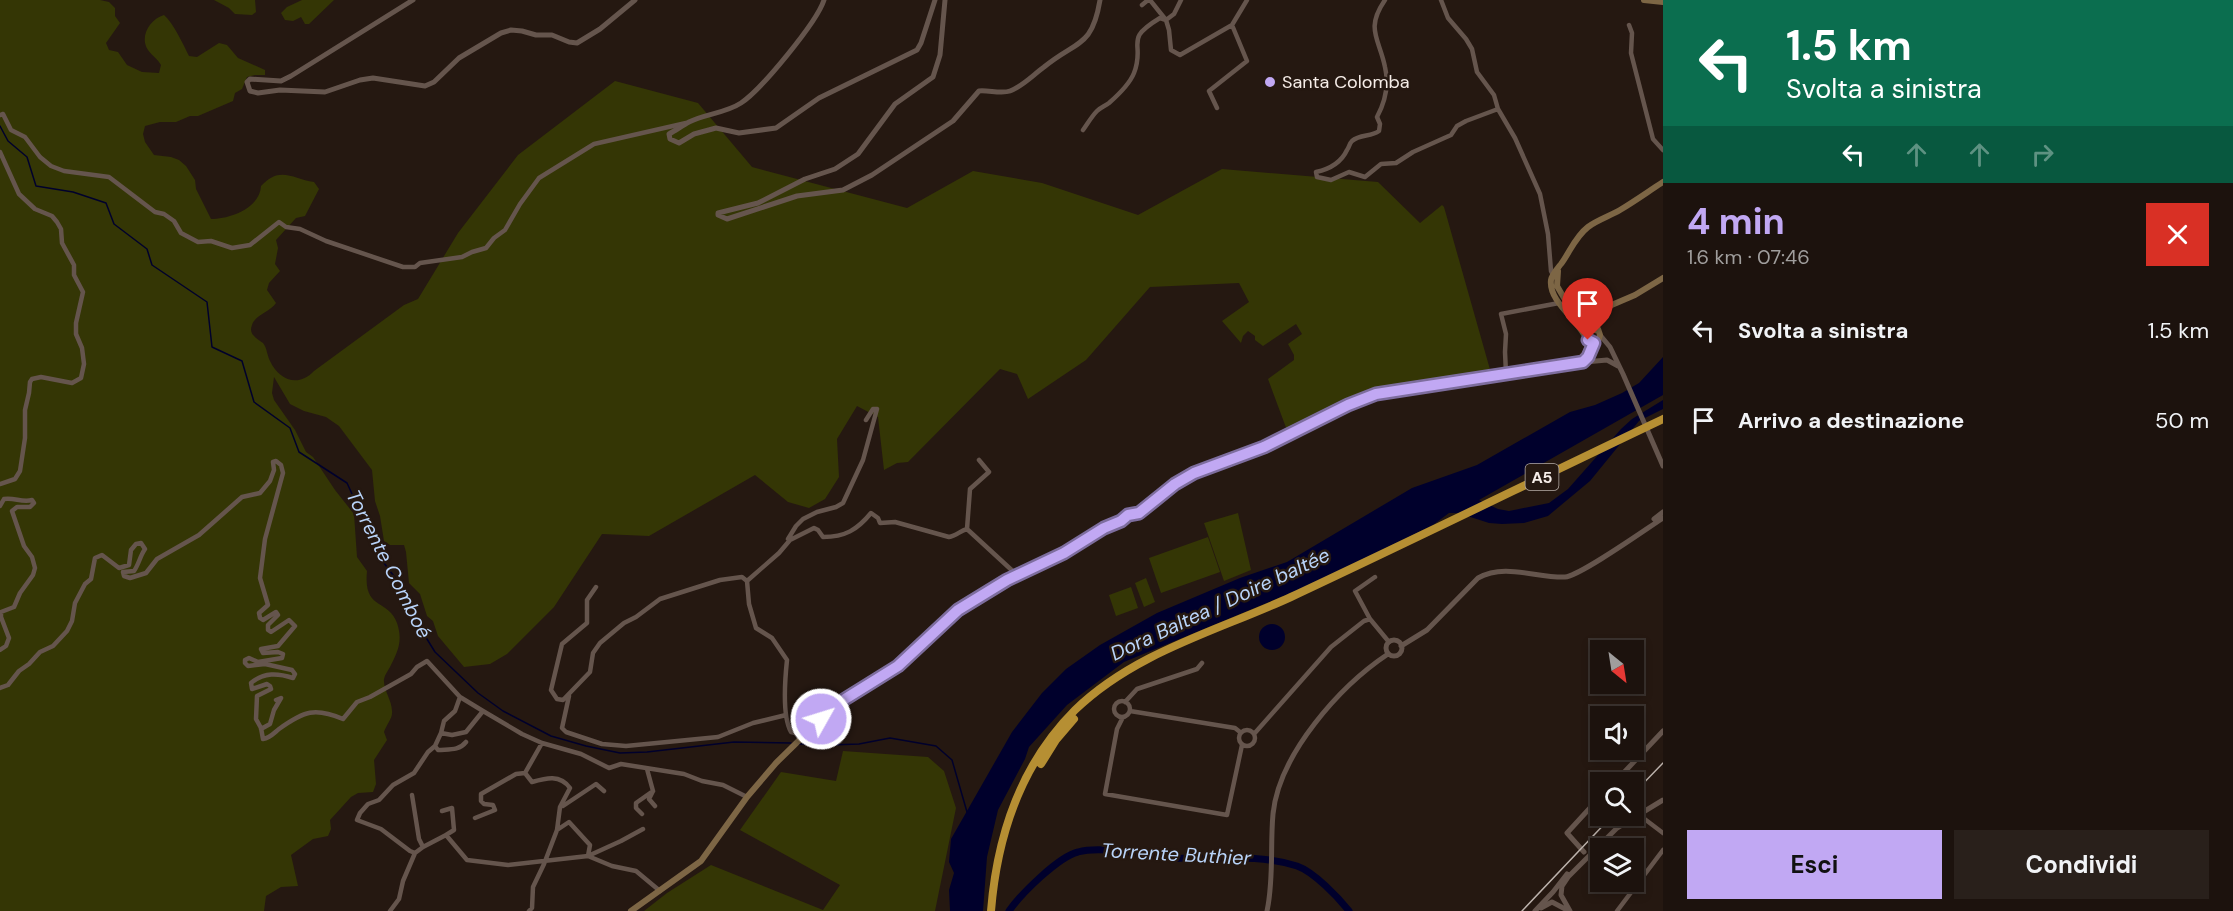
<!DOCTYPE html>
<html lang="it">
<head>
<meta charset="utf-8">
<style>
	body { margin:0; font-family:"DM Sans",sans-serif; background:#29201b; color:#f1f3f6; height:100vh; display:flex; flex-direction:column; font-size:22px; white-space:nowrap }
	* { box-sizing:border-box; margin:0 }
	p { font-size:20px; color:#a09e9d }
	.icon { flex:none; width:33px; height:33px; fill:none; stroke:currentColor; stroke-width:2; stroke-linecap:round; stroke-linejoin:round }
	.map { position:relative; flex:1; overflow:hidden }
	.side { display:flex; flex-direction:column; background:#1c120d; width:570px }
	.side>* { flex:none }
	.banner { background:#0b6e4f; color:#fff; overflow:hidden }
	.needle { width:39px; rotate:150deg }
	.tools { position:absolute; left:1590px; top:640px; display:grid; gap:12px }
	.tools a { display:grid; place-items:center; width:54px; height:54px; border-radius:0px; background:#1c120d; box-shadow:0 3px 9px #0003,0 0 0 2px #3a322e; font-size:30px }
	.pin { position:absolute; display:grid; place-items:center; width:51px; height:51px; color:#fff; margin:-62px -26px; border-radius:50% 50% 50% 0; rotate:-45deg; box-shadow:0 0 6px #0007 }
	.pin .icon { rotate:45deg }
	.me { position:absolute; width:66px; margin:-33px; rotate:51deg; stroke-linejoin:round; filter:drop-shadow(0 0 4px #0008) }
	.turn { display:flex; align-items:center; gap:21px; height:126px; padding:0 24px; font-size:27px }
	.turn .icon { width:78px; height:78px; stroke-width:2.5 }
	.turn b { display:block; font-size:42px; line-height:51px }
	.lanes { display:flex; align-items:center; height:57px; padding:0 24px; background:#0003; justify-content:center; gap:30px; direction:ltr }
	.lanes .off { opacity:.35 }
	.round { display:grid; place-items:center; flex:none; width:63px; height:63px; border-radius:0px; background:#29201b }
	.overview { display:flex; align-items:center; justify-content:space-between; height:102px; padding:0 24px }
	h1 { font-size:36px; font-weight:700; line-height:45px; color:#c1a8f3 }
	.cta { display:flex; gap:12px; margin-top:auto; padding:12px 24px }
	.cta a { flex:1; height:69px; border-radius:0px; background:#c1a8f3; color:#111; font-size:24px; font-weight:700; line-height:69px; text-align:center }
	.cta a+a { background:#29201b; color:#f1f3f6 }
	ul { padding:0; list-style:none }
	li { display:flex; align-items:center; gap:18px; height:90px; padding:0 24px }
	li div { flex:1 }
	li b { display:block; font-size:22px }
	li em { font-style:normal }
	main { display:flex; flex:1; min-height:0 }
	.map>svg:first-child { display:block }
</style>
</head>
<body>
<main>
<div class="map">
<svg width="1663" height="911" viewBox="0 0 1663 911">
	<rect width="100%" height="100%" fill="#251811"/>
	<!-- green -->
	<path fill="#343605" d="M0 0H100L109 2 115 8V16L120 23 106 43 109 50 118 52 127 65 142 72 159 73 161 65C158 59 152 56 148 50 139 37 150 19 164 15 174 24 183 44 189 56L197 57 219 43 227 45 238 58 265 70V75H255L247 77 242 89 235 93 233 101 198 116H190L176 122H160L145 126 143 134 145 142 154 155 171 157 179 160 186 166 195 180 196 189 211 219C230 219 260 208 261 186 280 165 293 179 314 182L319 189 305 216 296 218 276 240 278 248 275 264 280 271 269 283 267 290 276 303C270 312 255 315 252 325 248 335 257 338 263 343 267 348 267 355 270 361 279 380 298 388 314 371L404 305 418 299 458 233 518 155 615 81 698 103 752 167 907 208 973 171 1042 183 1138 215 1222 169 1378 182 1420 223 1442 205 1444 207 1491 373 1423 383 1421 381 1408 383V385C1364 392 1327 412 1288 433L1268 379 1294 360V355L1288 344 1302 334 1296 324 1263 346 1255 340V336L1248 331 1243 336 1241 343 1222 321 1249 302 1239 283 1150 287 1086 360 1028 399 1017 374 1000 369 908 462 897 463 884 470 878 417 857 406 837 439 839 477 825 499 809 508 788 502 755 475 649 536 602 534 554 607 507 654 490 664 464 667 438 636 433 621 427 616 420 594 409 583 406 552 404 545H390L384 541 380 516 375 501 372 470 339 426 326 417 304 411 290 404 274 377 272 393 274 400 295 430 306 452 313 457 335 490 354 514 357 557 367 571C363 611 388 598 397 623 403 641 398 651 390 667 388 671 385 674 384 679 383 690 392 700 392 711 393 718 386 725 384 732L387 740 374 760 376 784 373 792 358 793 351 797 330 820 331 829 328 836 313 839 291 855 298 886 281 887 266 896 264 911H0Z
		M214 0H255L256 12 252 15 235 14 229 8Z
		M302 0H334L309 24H305L301 17 293 21 285 20 281 13 287 7Z
		M1238 513 1251 570 1224 581 1204 523Z
		M1208 537 1220 572 1161 593 1149 558Z
		M1146 578 1155 602 1144 607 1135 583Z
		M1131 587 1138 608 1116 616 1109 595Z
		M843 751 928 757 944 771 956 808 935 911H644L667 893 711 865 823 910 840 885 740 830 781 772 836 781Z"/>
	<!-- water -->
	<path fill="#00002c" d="M1663 357V395L1479 500 1498 509 1509 511 1549 503 1568 489 1621 429 1632 419 1663 400V409L1639 421 1590 481 1548 516 1524 523 1502 524 1489 523 1458 513H1449L1433 525 1305 587 1124 662 1067 705 1029 747 1025 759 998 810 987 857 983 911H950L949 890 954 873 949 862 951 839 1012 732 1042 693 1066 669 1100 645 1157 613 1240 578 1287 562 1412 488 1477 465 1570 412 1595 405 1622 393 1639 383Z
		M1259 637a13 13 0 1 1 26 0a13 13 0 1 1-26 0Z"/>
	<g fill="none" stroke-linecap="round" stroke-linejoin="round">
		<!-- stream -->
		<path stroke="#00002c" stroke-width="1.5" d="M0 126 8 141 27 157 36 186 73 192 106 203 114 224 147 249 152 265 207 302 212 347 242 361 254 402 290 428 299 452 347 483 384 563 408 595 422 631 435 652 478 693 503 711 551 736 586 746 620 753 647 752 734 742 791 743
			M799 744 829 745 859 744 890 738 936 746 952 760 967 812"/>
		<!-- river -->
		<path stroke="#00002c" stroke-width="7" d="M1009 911C1021 894 1058 857 1078 852 1103 845 1146 856 1174 858 1216 860 1255 853 1297 866 1314 872 1338 897 1349 911"/>
		<!-- minor -->
		<path stroke="#65554d" stroke-width="4.5" d="M1150 0 1166 20 1174 14 1181 0
			M1385 0C1365 29 1379 38 1385 67 1389 84 1385 102 1377 117L1380 124 1379 131C1371 137 1360 134 1352 141 1349 144 1350 146 1347 150 1341 163 1330 169 1316 172L1317 177 1331 180 1349 172 1365 177 1381 164 1396 163 1413 152 1451 135 1457 126 1466 121 1498 109
			M1441 0 1448 18 1466 39 1472 49 1477 72 1494 95 1498 109 1515 138 1540 194 1548 234 1551 271 1553 275
			M1142 5 1148 0
			M1629 25 1632 33 1631 53 1653 139 1663 150
			M1217 108 1209 91 1247 61 1232 25
			M0 115 3 114 11 130 25 137 40 157 51 166 64 171 109 177 155 212 164 214 174 221 181 233 198 242 211 241 232 248 250 245 279 222 286 227 300 229 326 241 403 267H415L420 263 462 257 472 252 486 248 494 238 505 230 520 204 539 178 594 144 686 123
			M1083 130C1088 123 1092 116 1097 111 1101 107 1105 106 1109 103 1117 96 1130 83 1134 73 1146 42 1122 41 1160 18L1166 20 1169 30 1171 50 1180 55 1232 25 1247 0
			M0 152 19 194 35 209 52 216 57 222 61 229 62 243 74 265V275L83 292 76 323V334L82 348 84 364 81 378 72 383 41 377 32 379 30 382 29 393 25 410V438L20 471 15 479 0 484
			M1506 373 1505 352 1506 334 1501 314 1559 303
			M979 460 989 472 970 489 967 529 1017 575
			M0 506 4 499C14 497 22 503 32 500L34 503 30 507H17L12 511 24 546 32 557 35 568 33 575 20 593 14 607 1 612V617L9 638 6 646 0 650
			M790 540 788 539 796 526 803 519 817 512 836 507 843 503 863 460 877 409H873L866 420
			M596 587 587 600V623L562 644 551 690 557 699 563 700 590 672 593 653 600 643 624 623 636 617 660 599 720 580 742 577 747 581
			M1370 619 1389 642
			M0 688 8 685 19 671 29 664 40 652 53 646 67 631 72 621 75 603 85 584 91 579 95 558 102 555 119 568 129 565 131 550 136 544 141 543 145 549C140 556 139 564 134 571L123 572 124 576 130 578 146 573 157 559 199 535 242 497 260 493 270 481 274 470 273 462 276 461 281 465 283 473 265 539 260 578 268 605 259 613 260 618 263 620 276 612 278 615 268 625V630L271 632 289 620 295 626 278 646 261 649 263 653 278 652 283 654 282 658 258 662 249 658 245 660V663L248 666 265 664 292 670 295 674 293 678C278 673 264 672 251 683L252 689 267 684 270 686 271 689 257 696 256 719 261 728 263 739C270 738 274 733 279 729 304 711 315 707 343 719L357 702 370 697 411 674 417 667 427 661 460 697 483 711 522 734 542 743 581 754 609 768 621 764 684 774 702 781 723 785 747 797
			M569 696 562 728 566 732 602 744 626 746 718 737 753 723 786 715
			M1114 709a8 8 0 1 1 16 0a8 8 0 1 1-16 0Z
			M1125 702 1137 689 1197 669 1202 663
			M1130 711 1235 728 1240 732
			M1123 717 1117 729 1105 794 1227 815 1242 745
			M261 729 270 724 274 710 281 698 276 700
			M1239 738a8 8 0 1 1 16 0a8 8 0 1 1-16 0Z
			M441 733 452 735 466 732 483 711
			M1254 734 1331 647 1364 621 1370 619 1355 591 1375 577
			M804 735 791 732C782 716 785 679 787 660L772 638 756 628 749 604 747 581 779 553 790 540 814 528 818 530 823 537C845 537 857 530 871 513L878 518 880 523 895 522 949 537C956 536 960 531 967 529
			M435 746 438 750C449 749 459 751 466 742
			M647 769 653 791 649 799 655 806
			M412 795 419 839 423 847 446 835 467 860 508 865 588 856 612 866 636 871 660 891
			M563 806 596 784 604 791
			M442 811 452 808 454 830 446 835
			M642 814 636 808V803L653 791
			M1638 814 1663 833
			M475 818 495 810 493 805 484 804 481 801V794L516 774 525 773
			M557 830 569 822 590 845 588 856 621 841 643 829
			M423 847 415 853 410 851 381 829 357 820 360 813 368 804 379 800 393 785 414 773 428 752 435 746 441 733 444 721 455 711 460 697
			M390 911 399 899 403 881 415 853
			M529 911 532 908 533 887 544 864 557 830 560 807 570 788C560 774 546 778 532 782L525 773 542 743
			M1617 911 1663 850"/>
		<!-- tertiary -->
		<path stroke="#65554d" stroke-width="5" d="M413 0 291 76 281 81 250 79 247 82 250 91 258 93 280 90 325 92 360 80 373 78 425 86 434 82 459 58 501 33 511 30 522 31 536 35H552L569 42 577 43 600 29 635 0
			M824 0C817 22 761 90 741 103 726 113 705 114 689 122 682 126 676 130 669 134L670 139 679 143 694 134 716 128 739 133 776 128 819 98 917 50 921 43 935 0
			M945 0 940 55 933 77 895 104 858 154 835 169 805 179 758 203 718 213V215L727 219 797 196 843 190 872 175 953 121 979 91C988 90 1002 94 1010 91 1023 86 1033 75 1044 67 1077 40 1092 48 1100 0
			M1600 335 1610 347 1623 374 1663 466
			M1574 363 1607 360 1618 366
			M1654 519 1663 512
			M1386 648a8 8 0 1 1 16 0a8 8 0 1 1-16 0Z
			M1401 646 1427 630 1478 578C1505 563 1536 578 1565 577 1580 576 1646 529 1663 518
			M1614 783 1663 731
			M1584 852 1567 833 1600 797
			M1541 908 1552 902 1567 910
			M1267 911C1274 879 1270 846 1273 814 1279 754 1340 686 1388 654
			M1535 911 1553 892 1567 874
			M1570 911 1561 895 1562 886 1568 877 1617 828 1663 800"/>
		<!-- secondary -->
		<path stroke="#7d6645" stroke-width="6" d="M1644 0 1663 2
			M1558 271 1557 286 1580 325 1598 331
			M1592 329 1593 318 1600 310 1635 295 1663 278
			M1587 339 1592 343 1598 341 1600 335 1598 329
			M631 911 701 861 747 797 776 763 823 717 845 699 898 666 958 610 1007 580 1064 553 1104 528 1121 521 1128 515 1139 513 1175 484 1194 473 1264 447 1362 399 1390 391 1574 363C1616 338 1547 312 1551 280 1552 274 1557 269 1561 264 1570 252 1575 237 1588 227 1597 220 1610 216 1620 210 1635 201 1649 191 1663 182"/>
		<!-- motorway -->
		<path stroke="#b68f33" stroke-width="8" d="M1041 764 1056 740 1074 719
			M991 911C997 837 1021 764 1075 710 1135 652 1217 631 1291 597 1415 539 1539 478 1663 419"/>
		<!-- rail -->
		<path stroke="#bcb2ac" stroke-width="1.5" d="M1634 793 1663 763
			M1522 911 1612 816"/>
	</g>
	<g fill="none" stroke-linecap="round" stroke-linejoin="round">
		<!-- route casing -->
		<g stroke="#7d6d9e" stroke-width="15">
			<path id="route" d="M821 719 845 699 898 666 958 610 1007 580 1064 553 1104 528 1121 521 1128 515 1139 513 1175 484 1194 473 1264 447 1348 405 1376 394 1583 362 1588 357 1594 343 1588 340"/>
		</g>
		<!-- route -->
		<use href="#route" stroke="#c1a8f3" stroke-width="10"/>
	</g>
	<!-- markers -->
	<circle fill="#c1a8f3" stroke="#251811" stroke-width="2" cx="1270" cy="82" r="6"/>
	<g text-anchor="middle" dominant-baseline="central" stroke-width="5" stroke-linejoin="round" paint-order="stroke">
		<!-- shield labels -->
		<rect fill="#251811" stroke="#b7ada8" stroke-width="1.5" x="1525.5" y="464" width="33" height="26" rx="4.5"/>
		<g font-size="16" font-weight="bold" fill="#f6ede8">
			<text x="1542" y="477">A5</text>
		</g>
		<!-- poi labels -->
		<g font-size="18" fill="#f6ede8" stroke="#251811" text-anchor="start">
			<text x="1282" y="82">Santa Colomba</text>
		</g>
		<!-- water labels -->
		<g font-size="20" font-style="italic" fill="#b9d4fa" stroke="#251811">
			<text transform="translate(389 564) rotate(63)">Torrente Comboé</text>
			<text transform="translate(1220 604) rotate(-25)">Dora Baltea / Doire baltée</text>
			<text transform="translate(1176 854) rotate(3)">Torrente Buthier</text>
		</g>
	</g>
</svg>
<div class="tools">
<a><svg class="needle" viewBox="-14 -14 28 28"><path d="M0-13l5 13h-10z" fill="#e53935"/><path d="M0 13l5-13h-10z" fill="#a09e9d"/></svg></a>
<a><svg class="icon" aria-label="sound" viewBox="0 0 24 24"><path d="M4 9h4l5-4v14l-5-4H4zM17 9q2 3 0 6"/></svg></a>
<a><svg class="icon" aria-label="search" viewBox="0 0 24 24"><circle cx="10" cy="10" r="6"/><path d="M15 15l6 6"/></svg></a>
<a><svg class="icon" aria-label="layers" viewBox="0 0 24 24"><path d="M12 4l9 5-9 5-9-5zM3 14l9 5 9-5"/></svg></a>
</div>
<div class="pin" style="left:1588px;top:340px;background:#d93025"><svg class="icon" aria-label="arrive" viewBox="0 0 24 24"><path d="M6 21V4h12l-3 4 3 4H6"/></svg></div>
<svg class="me" style="left:821px;top:719px" viewBox="-20 -20 40 40"><circle r="17" fill="#c1a8f3" stroke="#fff" stroke-width="3"/><path d="M0-11L8 9 0 5-8 9z" fill="#fff"/></svg>
</div>
<section class="side">
<div class="banner">
<div class="turn"><svg class="icon" aria-label="left" viewBox="0 0 24 24"><path d="M17 20v-9H6M10 6l-5 5 5 5"/></svg><div><b>1.5 km</b>Svolta a sinistra</div></div>
<div class="lanes"><svg class="icon" aria-label="left" viewBox="0 0 24 24"><path d="M17 20v-9H6M10 6l-5 5 5 5"/></svg><svg class="icon off" aria-label="ahead" viewBox="0 0 24 24"><path d="M12 20V5M6 11l6-6 6 6"/></svg><svg class="icon off" aria-label="ahead" viewBox="0 0 24 24"><path d="M12 20V5M6 11l6-6 6 6"/></svg><svg class="icon off" aria-label="right" viewBox="0 0 24 24"><path d="M7 20v-9h11M14 6l5 5-5 5"/></svg></div>
</div>
<div class="overview"><div><h1>4 min</h1><p>1.6 km · 07:46</p></div><a class="round" style="background:#d93025;color:#fff"><svg class="icon" aria-label="close" viewBox="0 0 24 24"><path d="M6 6l12 12M18 6L6 18"/></svg></a></div>
<ul>
<li><svg class="icon" aria-label="left" viewBox="0 0 24 24"><path d="M17 20v-9H6M10 6l-5 5 5 5"/></svg><div><b>Svolta a sinistra</b></div><em>1.5 km</em></li>
<li><svg class="icon" aria-label="arrive" viewBox="0 0 24 24"><path d="M6 21V4h12l-3 4 3 4H6"/></svg><div><b>Arrivo a destinazione</b></div><em>50 m</em></li>
</ul>
<div class="cta"><a>Esci</a><a>Condividi</a></div>
</section>
</main>
</body>
</html>
